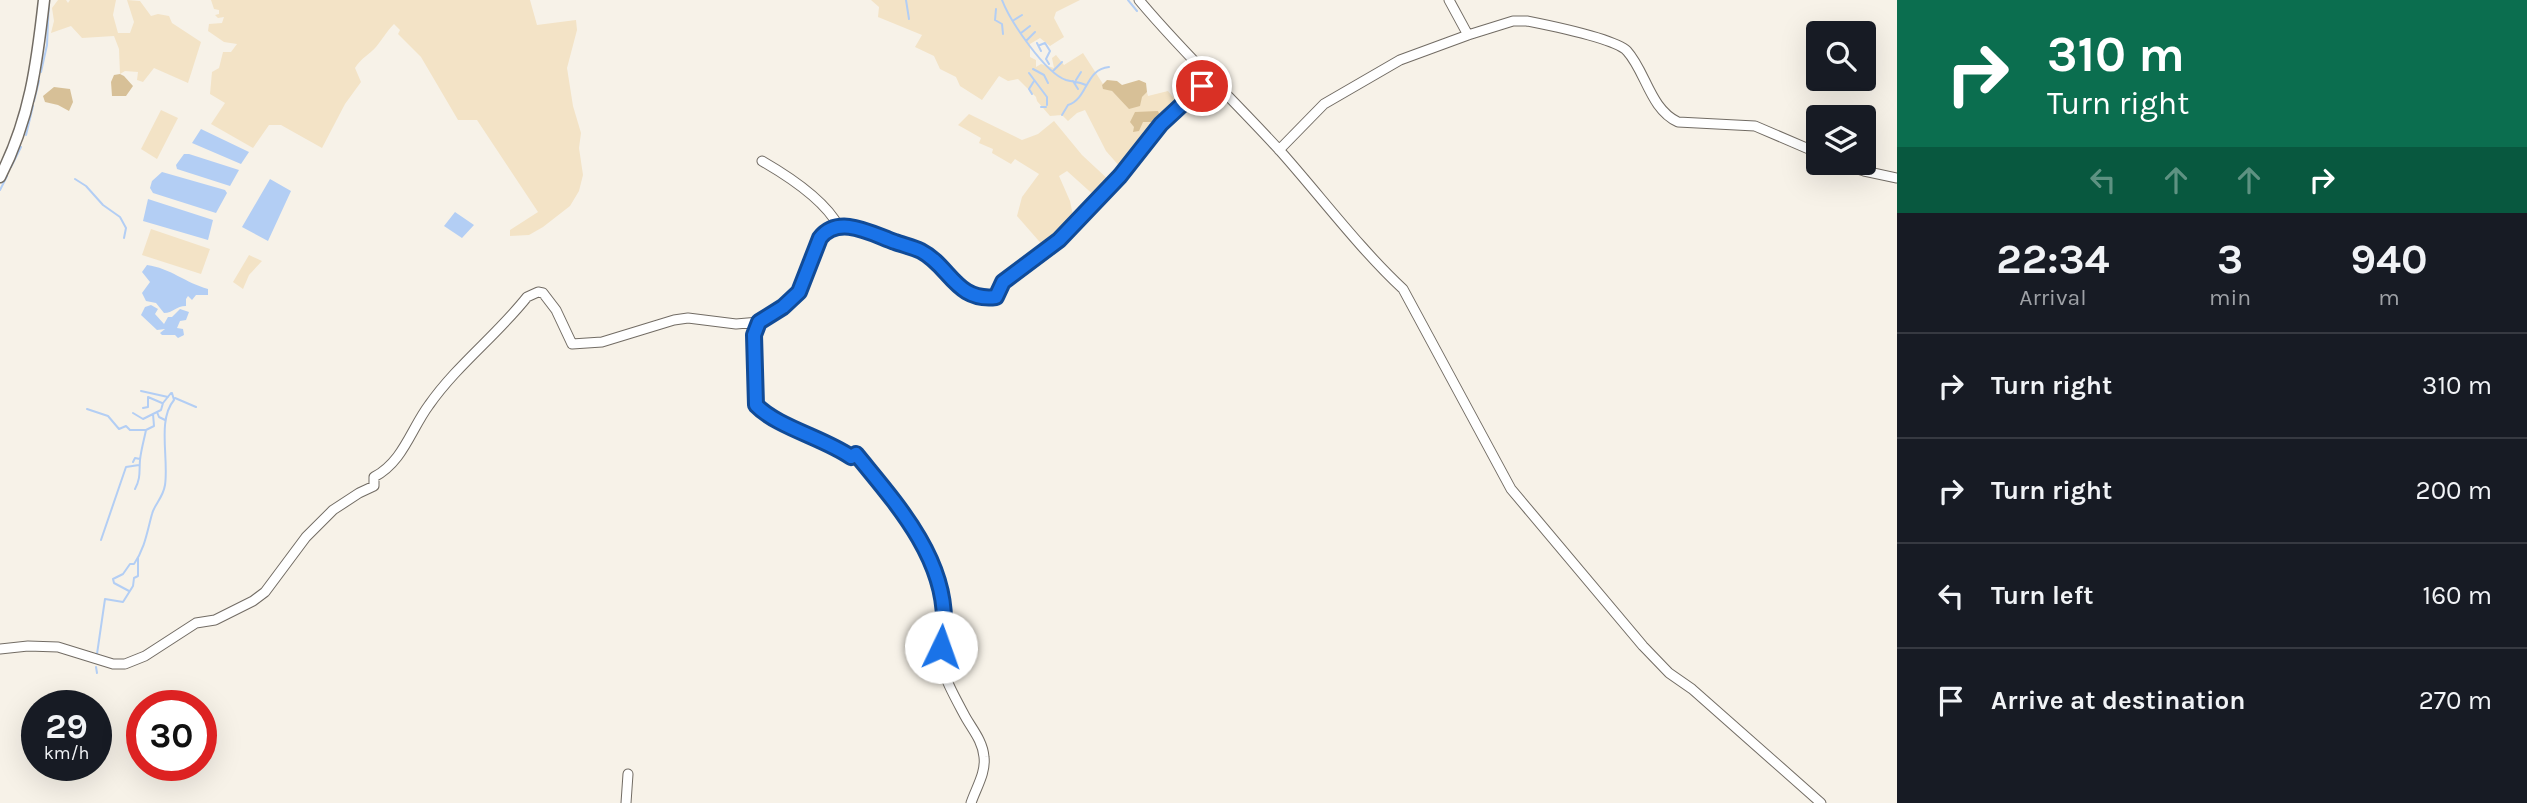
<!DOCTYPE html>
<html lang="en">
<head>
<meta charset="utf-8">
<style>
	body { margin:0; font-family:Karla,sans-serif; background:#242831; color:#f1f3f6; height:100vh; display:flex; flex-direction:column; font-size:26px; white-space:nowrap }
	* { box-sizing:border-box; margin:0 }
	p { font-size:23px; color:#9ea1a6 }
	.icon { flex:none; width:38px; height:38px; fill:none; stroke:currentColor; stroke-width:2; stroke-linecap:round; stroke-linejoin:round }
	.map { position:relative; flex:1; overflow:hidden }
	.details { display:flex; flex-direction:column; background:#171b24; width:630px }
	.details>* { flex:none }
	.hud { background:#0b6e4f; color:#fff; overflow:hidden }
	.controls { position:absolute; left:1806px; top:21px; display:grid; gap:14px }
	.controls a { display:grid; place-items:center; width:70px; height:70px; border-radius:7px; background:#171b24; box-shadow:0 7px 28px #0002; font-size:35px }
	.speed { position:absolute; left:21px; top:690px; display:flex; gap:14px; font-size:35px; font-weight:700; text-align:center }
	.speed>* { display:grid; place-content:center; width:91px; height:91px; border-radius:50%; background:#171b24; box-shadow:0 7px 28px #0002; line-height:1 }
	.speed small { font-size:18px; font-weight:400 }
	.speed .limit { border:10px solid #d22; background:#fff; color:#111 }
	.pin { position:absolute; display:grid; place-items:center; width:60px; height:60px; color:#fff; margin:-30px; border:4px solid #fff; border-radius:50%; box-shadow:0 2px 7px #0007 }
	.me { position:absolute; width:77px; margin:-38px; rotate:3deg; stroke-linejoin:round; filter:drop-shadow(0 0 5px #0008) }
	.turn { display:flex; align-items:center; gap:24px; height:147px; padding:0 35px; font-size:32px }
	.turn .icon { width:91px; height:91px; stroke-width:2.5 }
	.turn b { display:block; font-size:49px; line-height:60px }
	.lanes { display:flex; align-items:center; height:66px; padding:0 35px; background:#0003; justify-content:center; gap:35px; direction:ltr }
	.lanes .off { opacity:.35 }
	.eta { display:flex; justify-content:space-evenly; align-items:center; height:119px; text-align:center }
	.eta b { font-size:42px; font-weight:700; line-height:49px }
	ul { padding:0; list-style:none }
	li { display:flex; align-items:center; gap:21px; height:105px; padding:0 35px; border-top:2px solid #363941 }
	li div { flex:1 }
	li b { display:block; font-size:26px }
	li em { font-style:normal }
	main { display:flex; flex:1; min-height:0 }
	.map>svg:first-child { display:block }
</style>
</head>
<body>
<main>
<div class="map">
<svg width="1897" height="803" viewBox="0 0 1897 803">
	<rect width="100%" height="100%" fill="#f7f2e8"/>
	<!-- green -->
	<path fill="#f3e3c6" d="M58 0H66L68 3 70 0H116L113 15 118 33H130L134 22 127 0 140 1 151 16 158 14 169 16 172 23 201 42 188 83 154 68 143 82 137 80 138 72 125 71 120 74 119 49 114 36 82 38 71 26 51 33 54 21 52 8Z
		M211 0H530L537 25 576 20 577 30 567 68 573 106 581 133 579 148 583 175 579 191 570 206 543 227 529 235 510 236V230L538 212 477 120H458L421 57 398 34 400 30 394 24C386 32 382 40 376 47 369 55 361 58 355 68L361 82 345 104 322 148 281 125H269L253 148 211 124 225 103 210 94 212 72 219 68 223 52H231L237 44 224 42 208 31 209 24 222 23 224 17 218 18 215 15 219 14V10L214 9Z
		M871 0H1080L1056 12 1054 18 1064 37 1050 46 1040 38 1030 44V57L1036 60V67L1041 64 1054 68 1052 58 1056 55 1064 65 1083 53 1103 84 1102 86 1112 91 1121 100 1142 97 1147 92 1148 96 1168 91 1178 104 1121 168 1106 151 1085 110 1077 113 1068 121 1062 115 1050 116 1037 101 1036 97 1018 79 1008 81 999 76 982 100 960 86 956 77 940 69 934 56 915 47 922 35 878 17 879 7Z
		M161 110 178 118 157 159 141 149Z
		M969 114 1022 140 1038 134 1054 121 1082 155 1111 182 1097 198 1067 171 1059 176 1070 201 1074 220 1045 248 1017 216 1022 197 1039 174 1015 159 1011 164 992 153 993 149 979 143 981 138 958 125Z
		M151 229 210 249 201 274 142 255Z
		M249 255 262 261 249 275 243 289 233 282Z"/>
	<!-- forest -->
	<path fill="#d7c097" d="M120 74 124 76 133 86 126 96H112L111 82 114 75Z
		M1107 80 1117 81 1122 85 1139 80 1146 83 1147 92 1142 97 1140 106 1129 109 1112 91 1103 89 1102 85Z
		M54 87 70 89 73 102 69 111 58 105 45 102 43 96Z
		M1158 111 1160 116 1152 122H1143L1139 131 1133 132 1134 127 1130 122 1135 112Z"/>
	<!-- water -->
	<path fill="#b3cef4" d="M201 129 249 152 241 164 192 143Z
		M184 154H189L239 170 230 186 177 169 176 165Z
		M162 172 225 190 227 193 216 213 153 193 150 188 152 181Z
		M270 179 291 191 268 241 242 227Z
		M148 199 213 220 208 240 143 221Z
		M455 212 474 225 462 238 444 226Z
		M147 265C170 268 186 283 208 289V295H196L192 300 188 296 186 299V306C176 306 173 313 164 313L156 303 146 301 142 293 150 282 142 272Z
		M151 305 158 309 155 314 164 324 168 317H172L180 309 189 312 186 320 180 321 177 328 183 329 184 335 178 338 175 335H162L160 333 165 329 157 330 141 315 145 307Z"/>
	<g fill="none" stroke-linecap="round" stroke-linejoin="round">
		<!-- stream -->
		<path stroke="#b3cef4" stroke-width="2" d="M906 0 909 19
			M1002 0C1010 21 1045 73 1066 80 1073 82 1078 81 1086 85
			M1128 0 1137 11
			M996 9 995 20 1002 24 1003 34
			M1014 20 1022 15
			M1021 33 1030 26
			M1026 41 1035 32
			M1037 43 1041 51
			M1040 45 1045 43 1050 51 1046 59 1049 64
			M1033 69 1044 75 1048 83
			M1053 71 1062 62
			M41 72 47 45 49 0
			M1029 73 1047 97V105
			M1076 80 1081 72
			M1073 81 1078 89
			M1032 94 1029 89 1034 81
			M34 101 39 81
			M1041 107H1046
			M1062 115 1068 105C1088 99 1085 69 1109 67
			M26 135 33 106
			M11 167 21 147
			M75 179 86 186 103 205 120 217 126 228 124 238
			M0 190 7 176
			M141 391 168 397
			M175 398 196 407
			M143 408 148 407V397L162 403
			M87 409 108 416 119 429 126 426 130 430H145
			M157 412 159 417 165 420
			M133 413 143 419 153 414
			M133 462 135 458 140 459
			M135 489C141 478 139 471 140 460 141 450 144 440 146 430L154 426 153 414 161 410 163 403 171 393
			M101 540 126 467 139 465
			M129 591 114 583 113 579 123 574 130 564H134C145 548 147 532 152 514 154 505 163 498 165 485 169 459 157 420 174 400L172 393
			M97 654 105 599 123 602 133 586 134 578 138 576V558
			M96 667 97 673"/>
		<!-- minor casing -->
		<g stroke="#726c64" stroke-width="11">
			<path id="minor" d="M1139 0C1184 54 1235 101 1282 153 1321 197 1360 249 1403 289L1511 489 1643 646 1669 673 1692 689 1821 803
				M1449 0 1468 35
				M1279 150 1324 104 1400 60 1468 35 1513 21H1527C1547 25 1614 38 1627 51 1646 72 1650 109 1678 122L1755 126 1818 153
				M762 161C788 176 825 200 839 227
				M1839 163 1864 171 1897 178
				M759 322 753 335 756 405C778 428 824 438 851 457L855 454C895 502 938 552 944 617 945 630 938 646 940 659 944 679 957 701 966 718 973 730 983 742 984 757 986 773 976 788 971 803
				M0 649 28 646 58 647 113 664H125L145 656 196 623 215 620 253 601 265 592 306 537 333 510 359 493 374 486V477C403 462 411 429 429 405 457 365 497 335 527 297L538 292 543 293 556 310 572 344 602 342 674 320 688 318 736 324 759 322 783 307 799 292 820 238C840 214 871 234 895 242 903 245 913 246 921 251 950 266 956 302 996 297L1003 282 1059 240 1120 176 1162 124 1208 78
				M626 803 628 774"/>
		</g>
		<!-- major casing -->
		<g stroke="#726c64" stroke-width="13">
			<path id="major" d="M0 177C30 119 37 63 44 0"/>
		</g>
		<!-- minor -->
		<use href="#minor" stroke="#fff" stroke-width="9"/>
		<!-- major -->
		<use href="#major" stroke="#fff" stroke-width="10"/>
	</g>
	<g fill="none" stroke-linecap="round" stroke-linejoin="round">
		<!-- route casing -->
		<g stroke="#114b97" stroke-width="18">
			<path id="route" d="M941 647C942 638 944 629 944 620 944 555 894 501 856 454L851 457C824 438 777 427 756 405L754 335 759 322 783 307 799 292 820 238C839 214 872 234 895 242 903 245 913 247 921 251 950 266 956 302 996 297L1003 282 1059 240 1120 176 1161 124 1202 86"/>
		</g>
		<!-- route -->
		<use href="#route" stroke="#1a73e8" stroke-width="12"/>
	</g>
</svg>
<div class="controls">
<a><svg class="icon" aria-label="search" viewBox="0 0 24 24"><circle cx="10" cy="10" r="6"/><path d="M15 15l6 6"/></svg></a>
<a><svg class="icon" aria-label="layers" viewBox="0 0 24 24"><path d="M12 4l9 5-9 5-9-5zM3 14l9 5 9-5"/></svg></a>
</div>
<div class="speed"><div>29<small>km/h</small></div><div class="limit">30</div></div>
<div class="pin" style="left:1202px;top:86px;background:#d93025"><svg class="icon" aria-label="arrive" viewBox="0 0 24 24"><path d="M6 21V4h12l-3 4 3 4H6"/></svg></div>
<svg class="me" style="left:941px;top:647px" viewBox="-20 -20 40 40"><circle r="19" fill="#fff"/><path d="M0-13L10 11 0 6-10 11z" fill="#1a73e8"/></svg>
</div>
<section class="details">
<div class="hud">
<div class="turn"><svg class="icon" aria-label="right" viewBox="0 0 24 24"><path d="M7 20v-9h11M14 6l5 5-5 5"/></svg><div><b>310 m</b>Turn right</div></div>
<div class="lanes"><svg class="icon off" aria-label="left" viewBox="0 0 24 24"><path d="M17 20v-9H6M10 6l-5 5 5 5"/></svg><svg class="icon off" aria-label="ahead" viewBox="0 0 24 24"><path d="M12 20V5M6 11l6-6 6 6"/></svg><svg class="icon off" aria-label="ahead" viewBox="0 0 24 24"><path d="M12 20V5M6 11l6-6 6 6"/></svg><svg class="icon" aria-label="right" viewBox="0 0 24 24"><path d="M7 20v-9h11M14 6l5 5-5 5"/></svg></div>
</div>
<div class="eta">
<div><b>22:34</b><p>Arrival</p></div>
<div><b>3</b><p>min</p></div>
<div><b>940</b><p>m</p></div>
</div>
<ul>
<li><svg class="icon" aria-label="right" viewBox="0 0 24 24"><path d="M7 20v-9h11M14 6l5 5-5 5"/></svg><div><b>Turn right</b></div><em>310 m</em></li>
<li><svg class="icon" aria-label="right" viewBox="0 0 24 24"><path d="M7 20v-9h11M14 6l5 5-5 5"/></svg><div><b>Turn right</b></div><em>200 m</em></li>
<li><svg class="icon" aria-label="left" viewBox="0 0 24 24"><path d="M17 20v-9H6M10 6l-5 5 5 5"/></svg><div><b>Turn left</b></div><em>160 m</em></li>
<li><svg class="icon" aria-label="arrive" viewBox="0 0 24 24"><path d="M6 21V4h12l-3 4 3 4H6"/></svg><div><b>Arrive at destination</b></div><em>270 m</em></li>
</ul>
</section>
</main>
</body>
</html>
